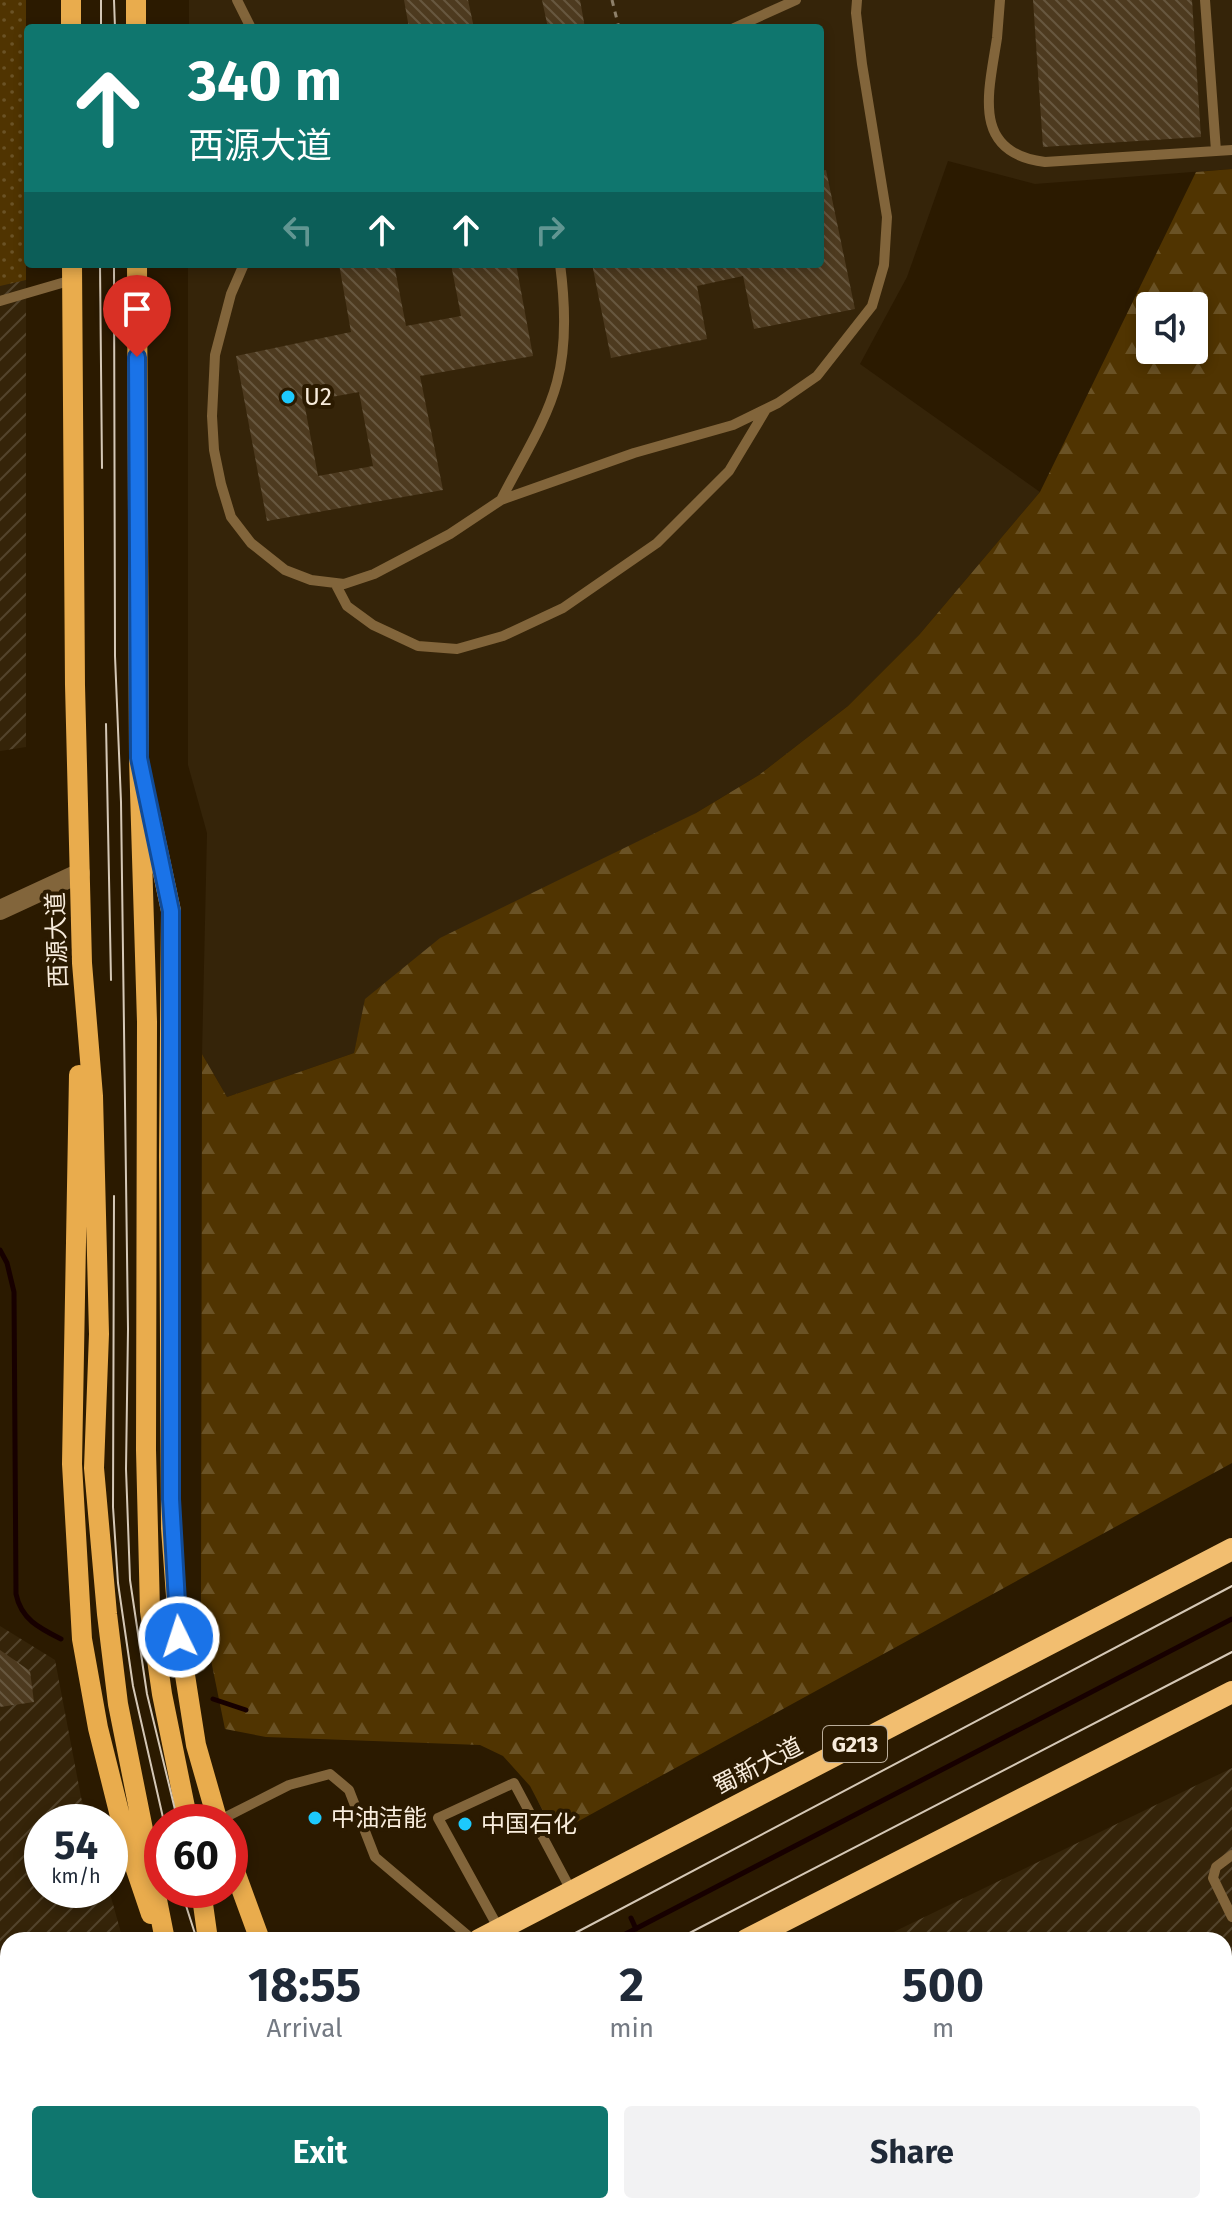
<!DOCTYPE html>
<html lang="en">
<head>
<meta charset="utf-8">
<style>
	body { margin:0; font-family:"Fira Sans","Noto Sans SC",sans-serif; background:#f2f2f3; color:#1f2937; height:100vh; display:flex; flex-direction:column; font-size:30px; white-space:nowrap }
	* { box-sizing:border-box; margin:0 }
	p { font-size:26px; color:#747a83 }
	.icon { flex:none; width:44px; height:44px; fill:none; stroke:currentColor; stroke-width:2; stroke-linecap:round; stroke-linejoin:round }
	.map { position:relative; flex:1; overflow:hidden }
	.sheet { position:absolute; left:0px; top:1932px; width:1232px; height:282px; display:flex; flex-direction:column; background:#fff; border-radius:24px 24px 0 0; box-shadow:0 4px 12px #0003 }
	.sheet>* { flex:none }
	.hud { position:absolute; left:24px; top:24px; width:800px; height:244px; border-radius:8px; box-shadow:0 4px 12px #0003; background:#0f766e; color:#fff; overflow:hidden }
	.buttons { position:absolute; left:1136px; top:292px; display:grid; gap:16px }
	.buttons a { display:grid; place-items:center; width:72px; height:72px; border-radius:8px; background:#fff; box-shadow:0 4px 12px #0003; font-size:40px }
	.speed { position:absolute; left:24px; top:1804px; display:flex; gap:16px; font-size:40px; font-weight:700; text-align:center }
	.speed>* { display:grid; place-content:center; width:104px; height:104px; border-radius:50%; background:#fff; box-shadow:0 4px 12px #0003; line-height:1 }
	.speed small { font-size:20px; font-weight:400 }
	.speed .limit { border:12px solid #d22; background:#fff; color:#111 }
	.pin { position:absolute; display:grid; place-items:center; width:68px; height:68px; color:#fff; margin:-82px -34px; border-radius:50% 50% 50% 0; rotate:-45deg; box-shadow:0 0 8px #0007 }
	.pin .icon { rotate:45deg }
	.me { position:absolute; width:88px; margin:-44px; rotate:356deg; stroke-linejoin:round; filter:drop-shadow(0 0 6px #0008) }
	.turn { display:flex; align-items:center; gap:28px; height:168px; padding:0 32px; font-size:36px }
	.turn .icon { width:104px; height:104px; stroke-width:2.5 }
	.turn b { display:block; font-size:56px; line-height:68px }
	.lanes { display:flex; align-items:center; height:76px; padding:0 32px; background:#0003; justify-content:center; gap:40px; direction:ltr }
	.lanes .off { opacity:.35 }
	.eta { display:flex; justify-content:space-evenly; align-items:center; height:136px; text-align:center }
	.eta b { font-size:48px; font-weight:700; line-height:56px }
	.action { display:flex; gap:16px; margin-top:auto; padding:16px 32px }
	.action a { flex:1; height:92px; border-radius:8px; background:#0f766e; color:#fff; font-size:32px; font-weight:700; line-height:92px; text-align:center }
	.action a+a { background:#f2f2f3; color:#1f2937 }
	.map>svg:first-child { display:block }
</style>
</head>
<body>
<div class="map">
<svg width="1232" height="2213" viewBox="0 0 1232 2213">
	<defs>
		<pattern id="industrial-furrows" width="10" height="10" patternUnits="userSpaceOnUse" patternTransform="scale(2)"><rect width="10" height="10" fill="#352409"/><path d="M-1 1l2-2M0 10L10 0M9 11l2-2" fill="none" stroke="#53442c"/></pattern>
		<pattern id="grass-dots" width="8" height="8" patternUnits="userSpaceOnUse" patternTransform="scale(2)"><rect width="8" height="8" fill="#503401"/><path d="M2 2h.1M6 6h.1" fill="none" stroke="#6a5225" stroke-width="1.8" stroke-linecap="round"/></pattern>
		<pattern id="forest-firs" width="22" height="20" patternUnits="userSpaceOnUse" patternTransform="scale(2)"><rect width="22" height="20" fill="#503401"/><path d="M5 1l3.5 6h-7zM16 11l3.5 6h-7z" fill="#6a5225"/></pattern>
		<pattern id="building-back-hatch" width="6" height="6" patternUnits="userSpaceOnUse" patternTransform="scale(2)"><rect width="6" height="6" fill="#4d3a1f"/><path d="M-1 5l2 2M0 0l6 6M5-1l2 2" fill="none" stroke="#67573f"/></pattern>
	</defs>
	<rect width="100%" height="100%" fill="#2b1a00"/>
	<!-- built -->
	<path fill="#352409" d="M189 0H1232V169L1035 184 948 161 907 277 860 364 1040 492 919 635 848 706 759 775 696 813 366 999 354 1053 227 1097 202 1054 207 833 188 765V264H820V28H189Z"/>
	<!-- industrial -->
	<path fill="url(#industrial-furrows)" d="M0 0H26V747L0 751Z
		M0 1626 55 1660 81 1797 88 1822H42V1890H109L123 1940H8V2068L0 2072Z
		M1232 1768V2213H314L328 2206H1224V1940H877Z"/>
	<!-- grass -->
	<path fill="url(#grass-dots)" d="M0 0H26V280L0 286Z"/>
	<!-- forest -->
	<path fill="url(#forest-firs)" fill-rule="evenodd" d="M1232 169V1463L555 1834 530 1786 503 1756 480 1745 266 1737 225 1729 201 1611 202 1054 227 1097 354 1053 365 999 440 938 696 813 759 775 848 706 919 635 1040 492 1196 172ZM1150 306H1194V350H1150Z"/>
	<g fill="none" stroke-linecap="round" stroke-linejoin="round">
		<!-- stream -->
		<path stroke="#170000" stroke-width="5" d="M0 1250 7 1263 14 1292 16 1594C21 1619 39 1628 61 1639
			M213 1699 246 1710
			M631 1918 636 1929
			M614 1940 1232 1619
			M66 2213 79 2206"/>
	</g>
	<!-- building -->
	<path fill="url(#building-back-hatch)" fill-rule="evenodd" d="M404 0H468L474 28H409Z
		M542 0H580L585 28H548Z
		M1033 0H1192L1201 137 1043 147Z
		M826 170 855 309 754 329 743 276 697 286 707 339 611 358 592 264H820V171Z
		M339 264H394L406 326 461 316 451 264H516L533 356 420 376 443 490 267 521 236 356 351 332ZM359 392 373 466 318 476 304 402Z
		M0 1650 30 1671 34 1702 0 1707Z"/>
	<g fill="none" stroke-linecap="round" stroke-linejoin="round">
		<!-- path -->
		<path stroke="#8e806a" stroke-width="3" stroke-dasharray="6 6" stroke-linecap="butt" d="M612 0 619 28"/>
		<!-- service -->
		<path stroke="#82653b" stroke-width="10" d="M237 0 251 28
			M1000 0C999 13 998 25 997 38 989 91 970 153 1045 162L1232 150
			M1205 0 1216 151
			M734 28 796 0
			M244 264 231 294 215 355 212 416 214 450 221 484 231 517 251 543 285 570 311 580 344 584 374 574 450 534 501 500 634 453 733 425 778 403 817 376 872 306 884 265 887 217 862 64 856 13 857 0
			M0 301 72 280
			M501 500C520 462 546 423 557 382 567 345 565 302 560 264
			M335 583 347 606 373 625 418 646 457 649 503 636 563 608 657 543 729 471 765 411
			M218 1821 289 1785 330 1774 349 1790 375 1857 473 1940
			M1232 1855 1216 1867 1213 1878 1232 1917
			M499 1929 438 1818 514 1783 572 1892
			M265 2206 268 2213"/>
		<!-- minor -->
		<path stroke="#82653b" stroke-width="20" d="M0 910 80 873"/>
		<!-- tertiary -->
		<path stroke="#82653b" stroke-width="20" d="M0 2161 8 2157"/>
		<!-- primary -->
		<path stroke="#e9ac4d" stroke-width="20" d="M71 0V28
			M136 0V28
			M72 264 75 685 82 963 93 1096 99 1334 94 1468 107 1614 118 1704 165 1940
			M137 264 139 758 147 1022 146 1450 150 1611 162 1694 188 1822
			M150 813 171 911 169 1157 171 1528 179 1637 196 1745 218 1822
			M79 1075 72 1464 82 1639 98 1728 126 1840 151 1914
			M230 1858 260 1940
			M111 2213 115 2206
			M139 2213 143 2206"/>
		<!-- trunk -->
		<path stroke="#f2be70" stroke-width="22" d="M479 1940 1232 1549
			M746 1940 1232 1692
			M0 2195 8 2191
			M211 2213 225 2206"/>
		<!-- tram -->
		<path stroke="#d5c8b6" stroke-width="2" d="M114 0 115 28
			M101 28V0
			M100 264 102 468
			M114 264 115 656 121 802 128 1329 126 1469 130 1580 147 1694 178 1822
			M106 724 111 980
			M114 1196 113 1507 118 1583 133 1686 164 1822
			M181 1890 197 1940
			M198 1890 215 1940
			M562 1940 1232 1586
			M676 1940 1232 1652"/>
		<!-- primary-bridge -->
		<path stroke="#e9ac4d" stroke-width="20" d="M201 1890 208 1940"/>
	</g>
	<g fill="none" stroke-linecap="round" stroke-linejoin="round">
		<!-- route casing -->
		<g stroke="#114b97" stroke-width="20">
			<path id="route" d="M137 357 139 758 171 911V1499L179 1637"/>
		</g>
		<!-- route -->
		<use href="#route" stroke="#1a73e8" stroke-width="14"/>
	</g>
	<!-- markers -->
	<g fill="#1dc9fd" stroke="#2b1a00" stroke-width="3">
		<circle cx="288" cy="397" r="8"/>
		<circle cx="315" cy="1818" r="8"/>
		<circle cx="465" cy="1824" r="8"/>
	</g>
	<g text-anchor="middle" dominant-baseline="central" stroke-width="8" stroke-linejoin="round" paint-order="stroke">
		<!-- shield labels -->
		<rect fill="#2b1a00" stroke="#baad9a" stroke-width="2" x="823" y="1726" width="64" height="36" rx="6"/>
		<g font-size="22" font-weight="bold" fill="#f8ecdc">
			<text x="855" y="1744">G213</text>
		</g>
		<!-- poi labels -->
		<g font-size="24" fill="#f8ecdc" stroke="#2b1a00" text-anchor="start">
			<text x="304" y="397">U2</text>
			<text x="331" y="1818">中油洁能</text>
			<text x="481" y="1824">中国石化</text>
		</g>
		<!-- street labels -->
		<g font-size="24" fill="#f8ecdc" stroke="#2b1a00">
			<text transform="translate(57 940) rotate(-92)">西源大道</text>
			<text transform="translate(758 1766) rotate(-27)">蜀新大道</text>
		</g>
	</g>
</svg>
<div class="buttons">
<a><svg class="icon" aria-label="sound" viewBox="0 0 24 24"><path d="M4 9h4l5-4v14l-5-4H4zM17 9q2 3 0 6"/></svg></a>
</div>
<div class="speed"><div>54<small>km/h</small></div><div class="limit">60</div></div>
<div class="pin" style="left:137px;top:357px;background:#d93025"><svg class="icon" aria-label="arrive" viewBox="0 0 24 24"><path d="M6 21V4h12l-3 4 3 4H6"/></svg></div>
<svg class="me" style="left:179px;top:1637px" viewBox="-20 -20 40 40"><circle r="17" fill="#1a73e8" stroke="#fff" stroke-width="3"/><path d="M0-11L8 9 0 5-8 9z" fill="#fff"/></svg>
<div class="hud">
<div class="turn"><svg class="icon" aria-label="ahead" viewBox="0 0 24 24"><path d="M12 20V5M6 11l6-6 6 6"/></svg><div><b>340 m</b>西源大道</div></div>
<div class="lanes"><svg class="icon off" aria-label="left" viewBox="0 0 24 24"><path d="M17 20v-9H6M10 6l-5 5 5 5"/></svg><svg class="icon" aria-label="ahead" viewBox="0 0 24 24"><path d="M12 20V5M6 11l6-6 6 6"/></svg><svg class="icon" aria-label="ahead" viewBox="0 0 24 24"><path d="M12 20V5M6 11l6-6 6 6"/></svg><svg class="icon off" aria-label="right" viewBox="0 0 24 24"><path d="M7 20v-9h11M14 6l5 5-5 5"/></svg></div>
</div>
<section class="sheet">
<div class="eta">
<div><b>18:55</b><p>Arrival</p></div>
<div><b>2</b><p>min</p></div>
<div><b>500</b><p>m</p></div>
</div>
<div class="action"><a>Exit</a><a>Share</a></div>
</section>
</div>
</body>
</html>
